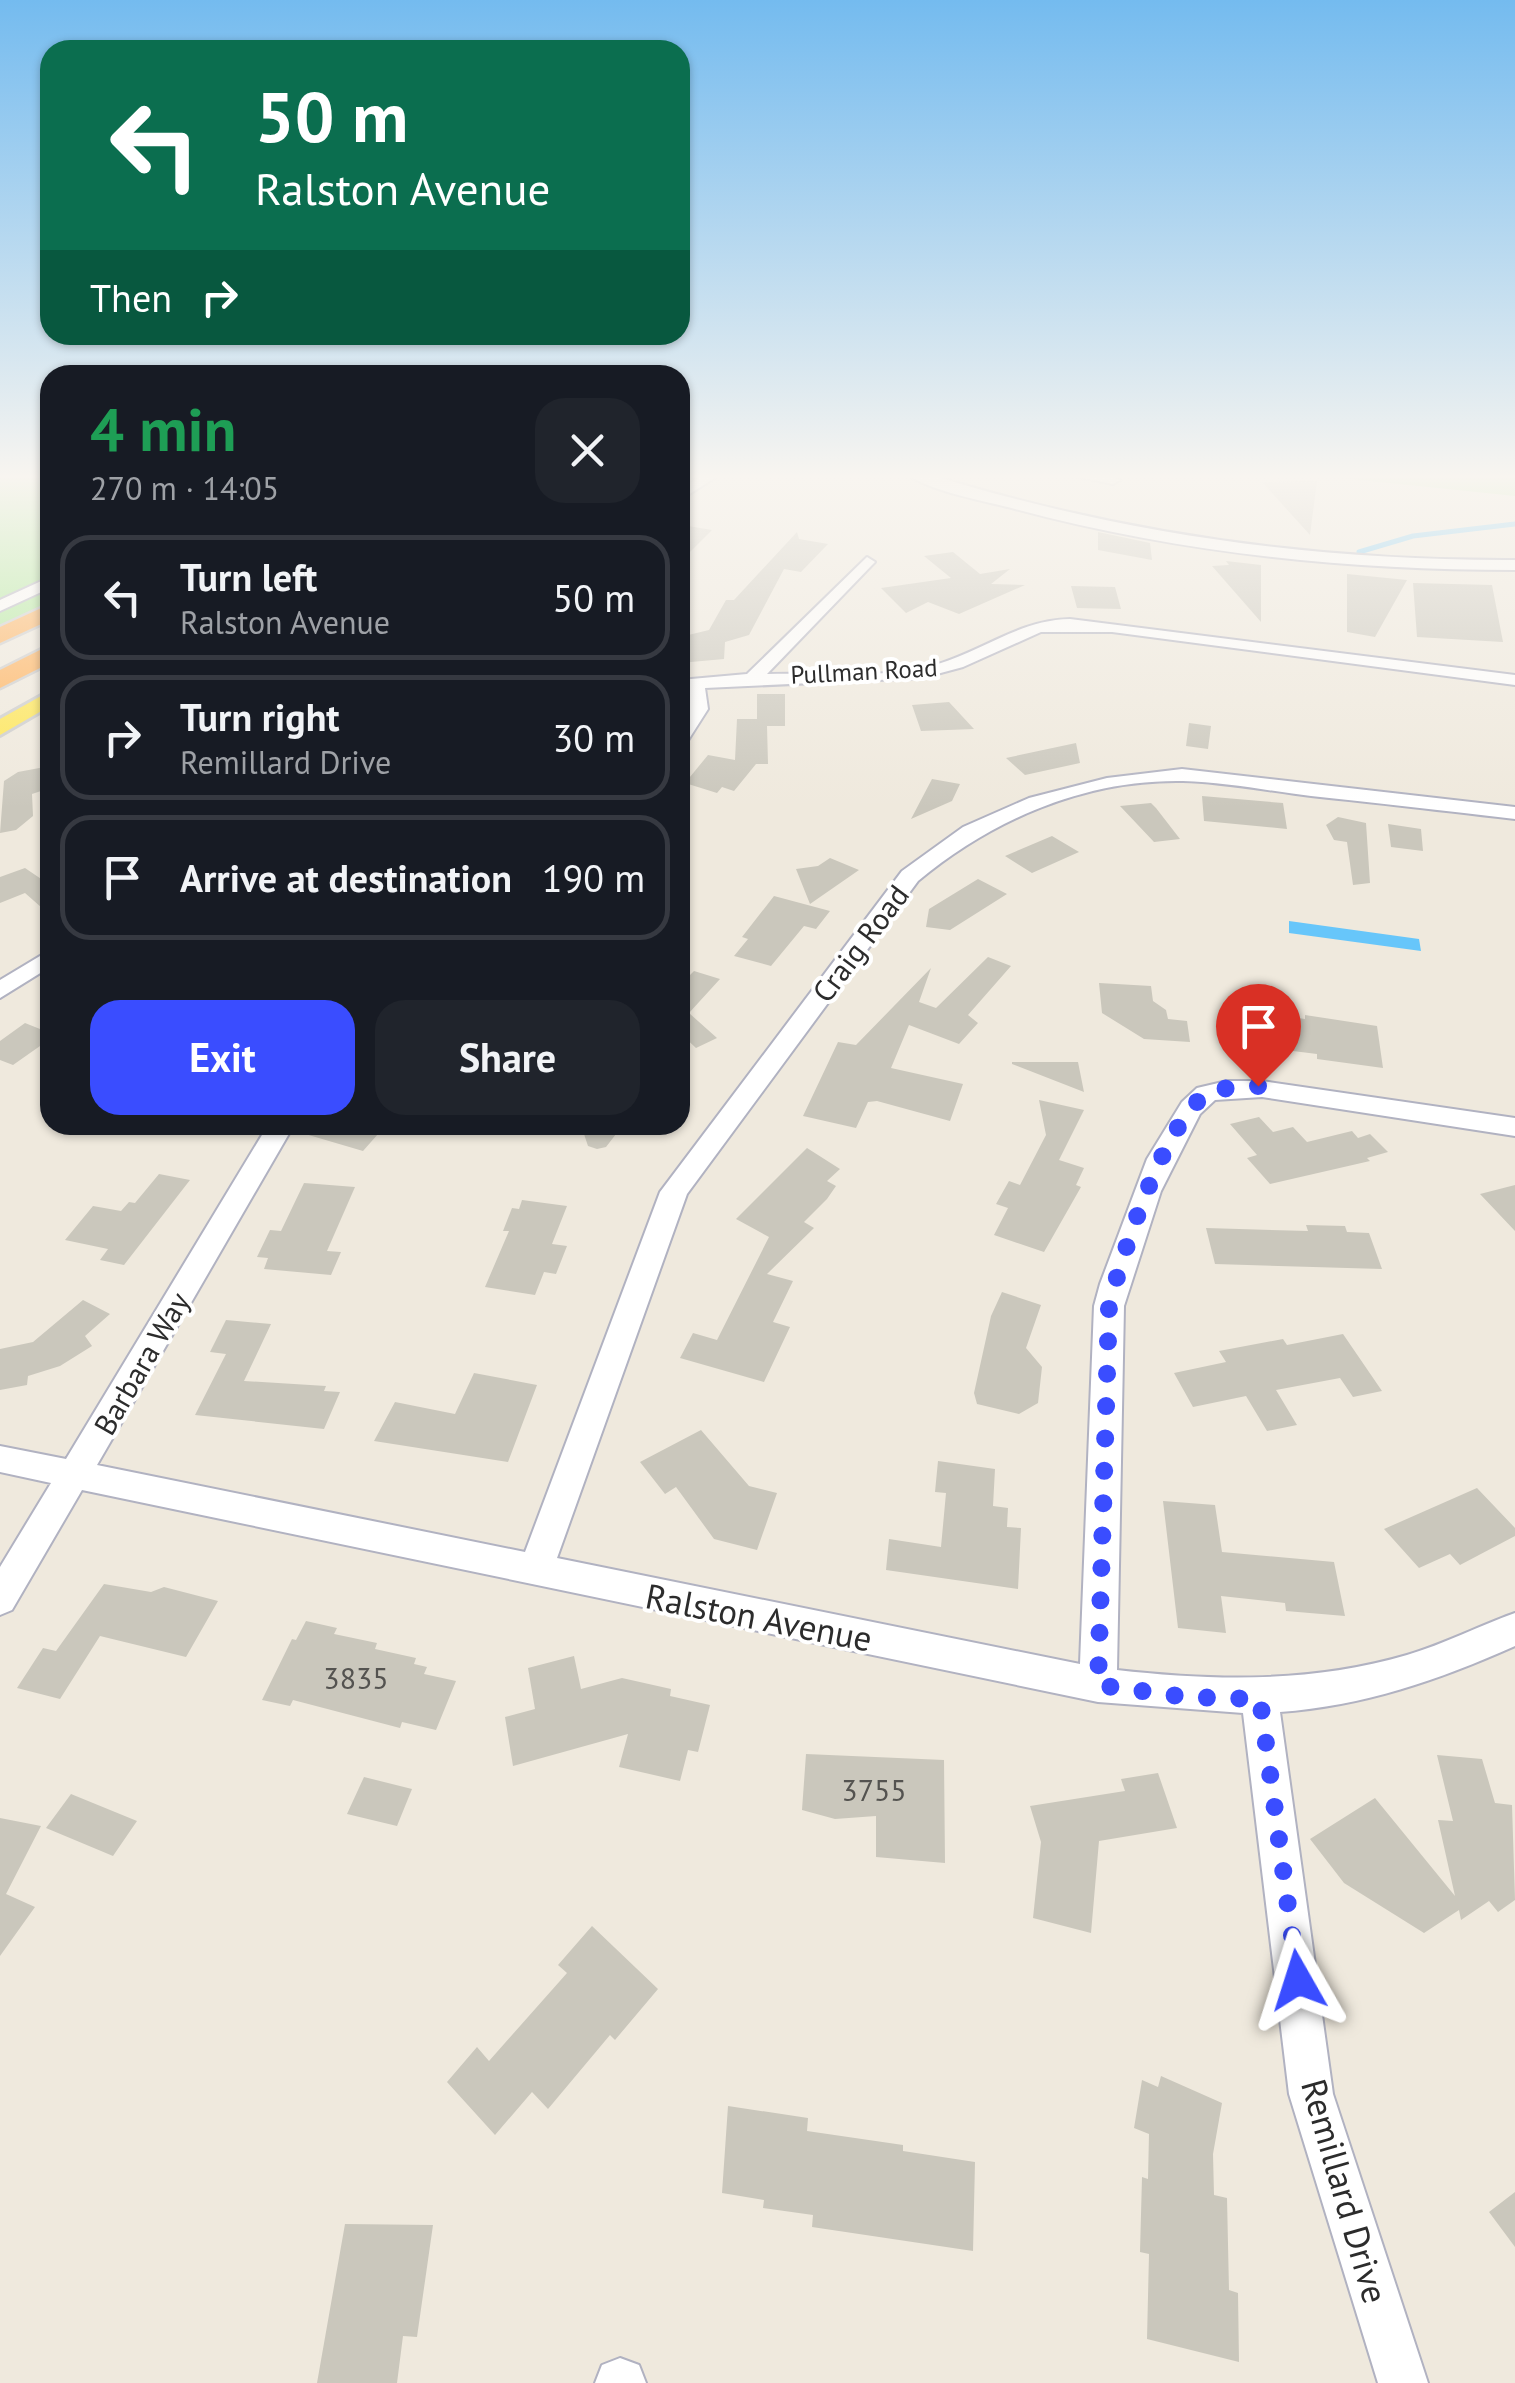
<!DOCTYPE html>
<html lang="en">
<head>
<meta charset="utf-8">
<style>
	body { margin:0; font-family:"PT Sans",sans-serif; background:#20242c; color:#f1f3f6; height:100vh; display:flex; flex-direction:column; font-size:38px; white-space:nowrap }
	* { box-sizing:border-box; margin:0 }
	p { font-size:32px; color:#9ea1a6 }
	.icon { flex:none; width:55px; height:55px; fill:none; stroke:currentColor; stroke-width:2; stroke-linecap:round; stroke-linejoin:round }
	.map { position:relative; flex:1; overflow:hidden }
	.drawer { position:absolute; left:40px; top:365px; width:650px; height:770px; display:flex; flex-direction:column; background:#171b24; border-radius:30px; box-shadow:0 2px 8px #0004 }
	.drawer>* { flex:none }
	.top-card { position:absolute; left:40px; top:40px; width:650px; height:305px; border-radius:30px; box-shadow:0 2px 8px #0004; background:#0b6e4f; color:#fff; overflow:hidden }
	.pin { position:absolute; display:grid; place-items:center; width:85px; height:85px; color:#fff; margin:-102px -42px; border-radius:50% 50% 50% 0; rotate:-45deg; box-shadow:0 0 10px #0007 }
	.pin .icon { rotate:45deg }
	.me { position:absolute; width:110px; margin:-55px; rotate:354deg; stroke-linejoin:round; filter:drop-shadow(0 0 8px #0008) }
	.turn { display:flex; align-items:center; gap:35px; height:210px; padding:0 50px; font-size:45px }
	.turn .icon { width:130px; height:130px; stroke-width:2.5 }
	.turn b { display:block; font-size:70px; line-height:85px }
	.then { display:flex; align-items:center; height:95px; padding:0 50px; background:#0003; gap:20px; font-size:38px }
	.round { display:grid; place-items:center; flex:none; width:105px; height:105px; border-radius:30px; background:#20242c }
	.summary { display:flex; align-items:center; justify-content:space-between; height:170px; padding:0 50px }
	h1 { font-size:60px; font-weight:700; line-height:75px; color:#1e9e55 }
	.action { display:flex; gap:20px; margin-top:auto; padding:20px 50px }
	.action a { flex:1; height:115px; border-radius:30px; background:#3a4dff; color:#fff; font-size:40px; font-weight:700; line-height:115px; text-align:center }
	.action a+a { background:#20242c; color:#f1f3f6 }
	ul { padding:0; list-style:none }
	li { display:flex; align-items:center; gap:30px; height:125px; margin:0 20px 15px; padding:0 30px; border:5px solid #363941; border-radius:30px }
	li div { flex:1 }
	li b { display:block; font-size:38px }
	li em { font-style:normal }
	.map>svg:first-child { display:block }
</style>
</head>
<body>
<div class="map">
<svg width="1515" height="2383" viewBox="0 0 1515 2383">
	<rect width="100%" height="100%" fill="#efe9dd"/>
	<!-- green -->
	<path fill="#aaea95" d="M0 474H50V611L0 636Z
		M1319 474H1515V496L1341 478Z"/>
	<!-- water -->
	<path fill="#67c6fa" d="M1289 921 1419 939 1421 951 1289 933Z"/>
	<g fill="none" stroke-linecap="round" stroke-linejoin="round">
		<!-- stream -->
		<path stroke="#67c6fa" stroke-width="5" d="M1359 552 1413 536 1515 524"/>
	</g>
	<!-- building -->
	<path fill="#cac7bc" d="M1317 481 1310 535 1262 482 1303 481Z
		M688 526 712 530 680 562V532Z
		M797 532 799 539 828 544 801 572 784 569 749 635 725 642 724 659 680 663V637L709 630 726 600H734Z
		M1098 532 1150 543 1152 560 1098 550Z
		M953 552 980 574 1010 569 991 584 1025 585 959 614 928 602 906 613 881 588 951 578 924 556Z
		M1226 561 1261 565V622L1212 566 1229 565Z
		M1347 574 1407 580 1375 637 1347 632Z
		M1413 583 1492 585 1503 642 1417 637Z
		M1071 586 1115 587 1121 609 1077 608Z
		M757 694H785V726H767L768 764H756L734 791 722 787 717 793 685 783 708 755 735 760 737 719H757Z
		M949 702 974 729 921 731 912 705Z
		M1189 723 1211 726 1208 749 1186 746Z
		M1076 743 1080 763 1025 775 1006 758Z
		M50 766V788L32 794 33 816 16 830 0 833 4 781 18 772Z
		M932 779 960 784 952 801 911 819Z
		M1202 796 1283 803 1287 829 1204 821Z
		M1151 803 1156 808 1180 839 1154 842 1120 806Z
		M1338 817 1366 823 1370 883 1353 885 1347 842 1334 840 1326 825Z
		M1388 824 1421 829 1423 851 1391 847Z
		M1052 836 1079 852 1032 873 1005 856Z
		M830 858 859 870 810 904 796 869 818 866Z
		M25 868 50 885V915L25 893 0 903V877Z
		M978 879 1007 894 950 930 926 927 929 909Z
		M774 896 830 911 816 929 804 926 771 966 734 956 748 939 742 937Z
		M988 957 1011 966 968 1015 978 1023 959 1044 909 1025 891 1068 963 1084 950 1121 877 1101 868 1102 856 1128 803 1116 838 1042 856 1045 931 968 919 1002 936 1008Z
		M694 971 720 979 689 1013 717 1038 696 1048 680 1033V985Z
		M1099 983 1151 986 1153 1001 1166 1010 1168 1019 1187 1021 1190 1042 1144 1039 1102 1013Z
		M1305 1015 1377 1026 1383 1068 1317 1059V1054L1293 1051 1291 1017 1305 1019Z
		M25 1023 50 1033V1039L13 1065 0 1060V1041Z
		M1012 1062H1078L1084 1092 1012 1064Z
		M1039 1100 1084 1110 1059 1160 1084 1168 1076 1185 1081 1187 1044 1252 994 1235 1008 1208 996 1204 1009 1181 1020 1185 1046 1135Z
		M1259 1117 1273 1132 1293 1127 1307 1142 1352 1131 1358 1138 1370 1134 1388 1152 1367 1158 1370 1161 1270 1184 1247 1158 1257 1155 1230 1124Z
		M298 1125H386L363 1151 295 1131Z
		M581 1125H623L606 1147 597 1149 588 1146Z
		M807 1148 840 1169 827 1181 836 1186 827 1199 804 1222 814 1228 767 1274 793 1281 773 1322 790 1327 764 1382 680 1358 693 1333 717 1340 769 1237 736 1219Z
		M159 1174 190 1180 124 1265 100 1260 108 1249 65 1240 93 1206 121 1211 129 1202 135 1203Z
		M304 1183 355 1187 327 1251 341 1252 331 1275 264 1269 268 1258 257 1257 270 1230 281 1231Z
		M1515 1185V1231L1480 1194Z
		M522 1200 567 1206 552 1244 567 1246 556 1274 544 1272 535 1295 485 1287 509 1231H503L512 1208 519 1209Z
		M1306 1225 1345 1226 1347 1232 1369 1233 1382 1269 1215 1264 1206 1228 1308 1231Z
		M1002 1292 1041 1305 1026 1348 1042 1367 1038 1403 1019 1414 977 1404 974 1393 991 1316Z
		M83 1300 110 1314 85 1336 92 1346 60 1366 28 1376 27 1385 0 1390V1349L33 1342Z
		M226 1320 271 1324 244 1381 326 1386 324 1391 340 1392 324 1429 195 1415 226 1354 210 1352Z
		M1343 1334 1382 1391 1353 1397 1340 1378 1276 1390 1297 1425 1267 1431 1246 1396 1193 1407 1174 1373 1226 1362 1219 1351 1283 1339 1287 1345Z
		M474 1373 537 1385 508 1462 374 1441 395 1402 455 1414Z
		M701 1430 749 1486 777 1493 757 1550 714 1539 676 1487 665 1494 640 1462Z
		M938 1461 995 1469 993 1506 1008 1508 1007 1527 1021 1528 1018 1589 886 1570 889 1539 941 1547 946 1493 935 1492Z
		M1477 1488 1515 1528V1536L1460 1565 1450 1554 1419 1568 1384 1529Z
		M1163 1501 1215 1505 1222 1552 1334 1562 1345 1616 1286 1611 1285 1603 1221 1596 1226 1633 1178 1628Z
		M104 1584 151 1592 164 1587 218 1601 186 1657 100 1636 60 1699 17 1688 43 1648 56 1651Z
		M306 1621 337 1628 334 1634 377 1643 375 1649 416 1658 414 1664 427 1667 424 1674 456 1681 436 1730 402 1722 400 1728 293 1700 290 1706 262 1700 292 1639 296 1640Z
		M574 1656 581 1689 622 1678 671 1689 670 1696 710 1705 698 1752 688 1750 680 1781 619 1767 628 1734 513 1766 505 1717 535 1709 528 1668Z
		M806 1754 944 1760 945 1863 876 1857V1816L835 1819 802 1810Z
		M1437 1755 1482 1759 1495 1803 1512 1805 1515 1900 1498 1912 1489 1901 1461 1920 1459 1910 1424 1933 1344 1883 1310 1839 1375 1798 1455 1896 1438 1820 1453 1821Z
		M1158 1773 1177 1828 1099 1841 1091 1933 1033 1918 1041 1842 1030 1806 1125 1791 1121 1779Z
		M364 1777 412 1789 397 1826 347 1814Z
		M71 1794 137 1821 113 1856 46 1828Z
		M0 1818 41 1826 6 1894 35 1907 0 1956Z
		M592 1926 658 1989 615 2040 610 2035 548 2109 532 2092 495 2135 447 2082 477 2047 489 2061 567 1973 558 1965Z
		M1161 2076 1222 2103 1213 2154 1214 2195 1227 2198 1229 2290 1238 2293 1239 2362 1147 2339 1149 2254 1140 2252 1142 2177 1148 2179 1149 2134 1134 2128 1142 2080 1158 2087Z
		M728 2106 808 2118 807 2131 903 2145V2151L975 2162 973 2251 812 2227 813 2215 763 2208 764 2200 722 2193Z
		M1515 2192V2247L1489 2212Z
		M345 2224 433 2225 417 2337 403 2336 397 2383H317Z"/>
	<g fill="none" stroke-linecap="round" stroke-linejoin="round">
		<!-- minor casing -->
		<g stroke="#b1b2c1" stroke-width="4">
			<path id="minor" d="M704 474H721L680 500V490Z
				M906 474H928C1121 534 1314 561 1515 560V570C1345 570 1179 553 1015 509 982 500 935 493 906 474Z
				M1065 474H1102L1120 480 1113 484Z
				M867 557 875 562 872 565 767 674C822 672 886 680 938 664 984 650 1020 620 1070 619L1515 675V685L1112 632H1041L963 667 922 678 705 688 708 709 687 742 680 744C680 723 690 710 688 689L680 690V680L747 674Z
				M50 577V588L0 611V600Z
				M1182 769 1515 807V819C1447 811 1379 803 1311 796 1269 791 1225 782 1183 781 1085 779 991 820 918 881L687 1194 557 1558 1080 1664 1094 1306 1100 1284 1147 1159 1182 1102 1197 1088 1227 1081H1262L1515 1118V1136L1262 1097 1215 1100 1200 1114 1161 1191 1124 1306 1117 1670C1215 1681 1311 1683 1407 1655 1444 1644 1479 1626 1515 1613V1646C1439 1680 1363 1706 1280 1712L1333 2094 1428 2383H1378L1289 2094 1243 1713 1098 1702 82 1490 12 1610 0 1615V1567L51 1483 0 1472V1446L66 1459 268 1125H294L97 1465 525 1552 660 1192 902 871 963 827 1029 798 1107 778Z
				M50 950V967L0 998V980Z
				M620 2358 639 2365 646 2383H595L602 2365Z"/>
		</g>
		<!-- major casing -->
		<g stroke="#ccc" stroke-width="6">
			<path id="major" d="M50 691V706L0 735V719Z"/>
		</g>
		<!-- highway casing -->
		<g stroke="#ccc" stroke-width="5">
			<path id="highway" d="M50 604V620L0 643V627Z
				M50 645V663L0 688V670Z"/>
		</g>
		<!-- minor -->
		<use href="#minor" fill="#fff" fill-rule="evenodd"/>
		<!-- major -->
		<use href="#major" fill="#fee653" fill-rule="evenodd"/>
		<!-- highway -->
		<use href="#highway" fill="#ffb058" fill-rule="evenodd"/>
	</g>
	<!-- sky -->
	<linearGradient id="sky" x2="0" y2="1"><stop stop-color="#74bbef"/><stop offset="0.59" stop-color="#f8f5f0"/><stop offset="1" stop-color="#f8f5f0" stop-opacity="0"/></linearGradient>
	<rect width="1515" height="808" fill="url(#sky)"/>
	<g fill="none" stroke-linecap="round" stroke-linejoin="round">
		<!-- route -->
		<path stroke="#3a4dff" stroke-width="18" stroke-dasharray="0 32.4" d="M1258 1086C1242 1088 1218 1086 1205 1095 1163 1126 1122 1255 1109 1306L1098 1685 1186 1697 1260 1699 1298 1980"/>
	</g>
	<g text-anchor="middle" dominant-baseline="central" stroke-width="8" stroke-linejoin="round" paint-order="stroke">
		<!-- far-street labels -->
		<g font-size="25" fill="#2c2c2c" stroke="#fff">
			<text transform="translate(864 671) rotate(-3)">Pullman Road</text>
		</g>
		<!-- street labels -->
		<g font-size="30" fill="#2c2c2c" stroke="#fff">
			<text transform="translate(860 943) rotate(-53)">Craig Road</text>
			<text transform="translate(141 1363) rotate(-60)">Barbara Way</text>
		</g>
		<!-- near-number labels -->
		<g font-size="30" fill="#545350">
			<text x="356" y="1677">3835</text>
			<text x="874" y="1789">3755</text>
		</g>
		<!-- near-street labels -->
		<g font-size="35" fill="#2c2c2c" stroke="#fff">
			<text transform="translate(759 1617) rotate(11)">Ralston Avenue</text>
			<text transform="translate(1345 2191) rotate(74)">Remillard Drive</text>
		</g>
	</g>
</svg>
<div class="pin" style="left:1258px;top:1086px;background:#d93025"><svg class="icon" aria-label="arrive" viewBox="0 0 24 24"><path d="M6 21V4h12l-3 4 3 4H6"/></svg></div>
<svg class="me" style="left:1298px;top:1980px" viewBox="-20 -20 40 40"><path d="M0-17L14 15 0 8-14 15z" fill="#3a4dff" stroke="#fff" stroke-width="4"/></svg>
<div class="top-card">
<div class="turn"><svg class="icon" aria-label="left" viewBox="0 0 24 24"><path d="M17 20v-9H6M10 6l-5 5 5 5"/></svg><div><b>50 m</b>Ralston Avenue</div></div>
<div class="then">Then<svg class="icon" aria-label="right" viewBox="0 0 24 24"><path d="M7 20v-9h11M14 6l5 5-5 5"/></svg></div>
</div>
<section class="drawer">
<div class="summary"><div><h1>4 min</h1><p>270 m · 14:05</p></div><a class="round"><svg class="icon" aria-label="close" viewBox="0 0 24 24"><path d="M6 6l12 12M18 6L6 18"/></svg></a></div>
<ul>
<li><svg class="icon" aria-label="left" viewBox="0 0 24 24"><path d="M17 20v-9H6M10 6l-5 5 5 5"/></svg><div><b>Turn left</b><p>Ralston Avenue</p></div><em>50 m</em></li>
<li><svg class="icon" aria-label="right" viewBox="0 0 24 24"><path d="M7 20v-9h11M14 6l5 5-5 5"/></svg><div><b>Turn right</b><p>Remillard Drive</p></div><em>30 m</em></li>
<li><svg class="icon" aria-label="arrive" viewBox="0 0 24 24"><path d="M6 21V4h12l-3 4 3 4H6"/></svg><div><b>Arrive at destination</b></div><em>190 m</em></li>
</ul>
<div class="action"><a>Exit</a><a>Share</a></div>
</section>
</div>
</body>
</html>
